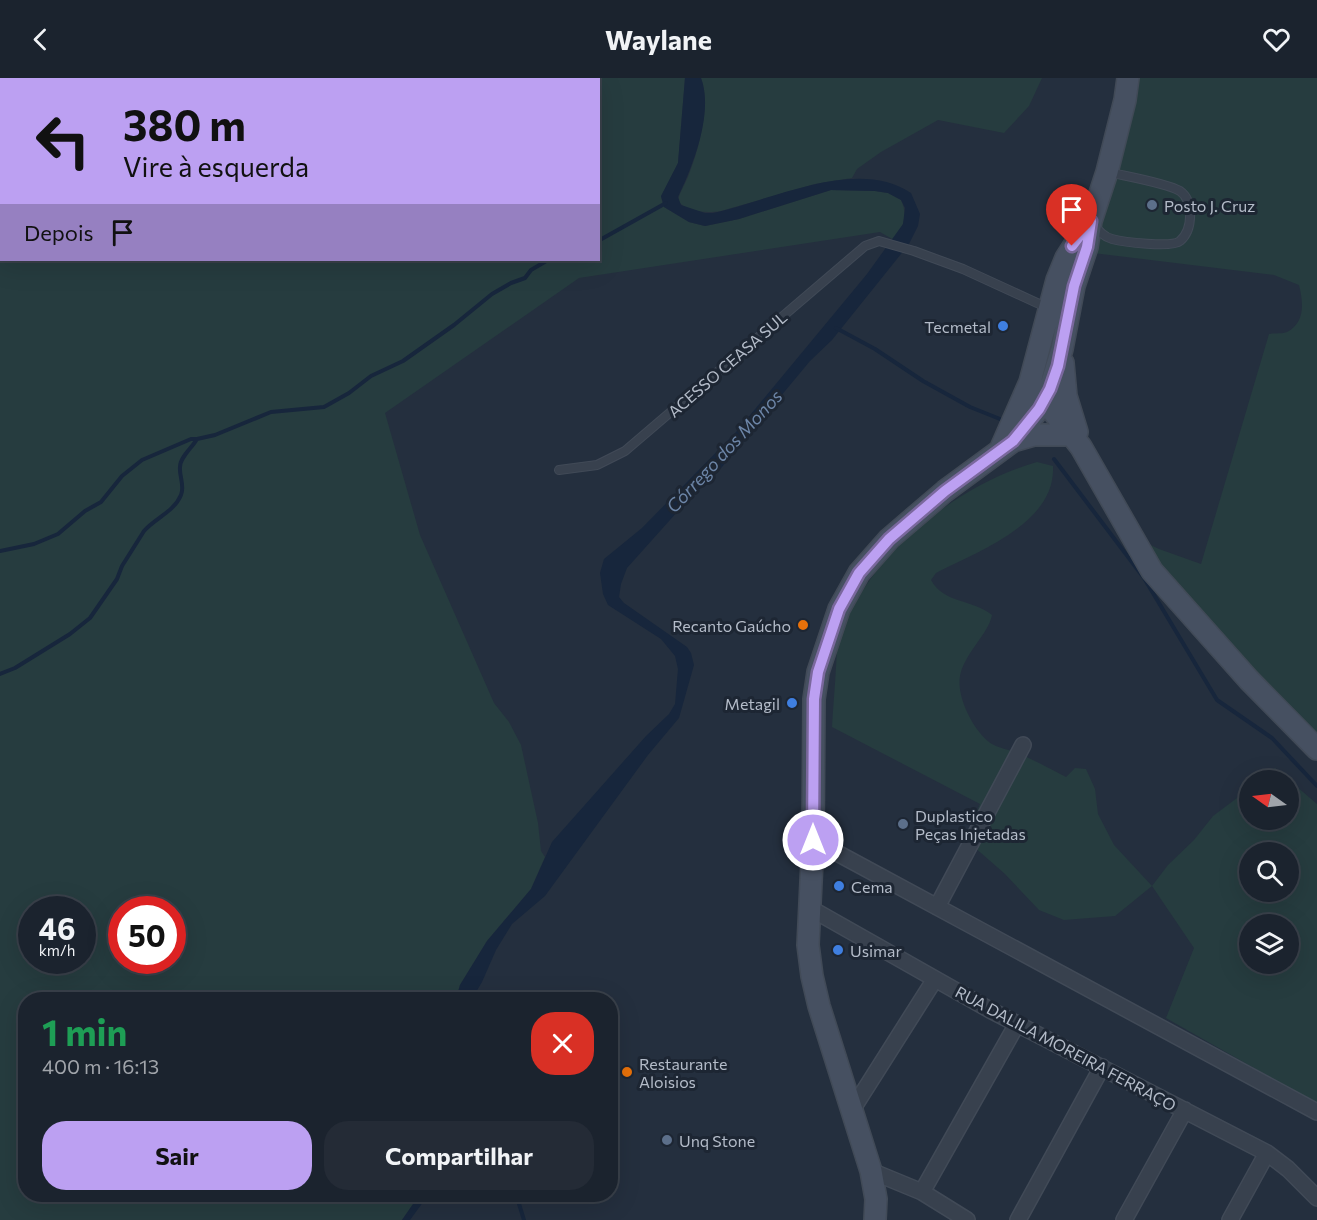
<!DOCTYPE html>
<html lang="pt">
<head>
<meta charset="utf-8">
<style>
	body { margin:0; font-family:Commissioner,sans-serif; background:#242b36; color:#f1f3f6; height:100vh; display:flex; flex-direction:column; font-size:22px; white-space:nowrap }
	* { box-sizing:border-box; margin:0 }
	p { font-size:20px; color:#a0a4aa }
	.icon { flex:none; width:33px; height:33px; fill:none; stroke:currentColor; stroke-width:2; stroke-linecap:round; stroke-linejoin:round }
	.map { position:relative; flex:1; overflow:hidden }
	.side { position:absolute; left:18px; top:914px; width:600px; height:210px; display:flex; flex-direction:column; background:#1b232e; border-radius:24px; box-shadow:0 6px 24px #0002,0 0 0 2px #39404a }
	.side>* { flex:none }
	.hud { position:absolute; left:0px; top:0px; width:600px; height:183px; box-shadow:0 6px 24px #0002,0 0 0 2px #39404a; background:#bca0f2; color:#111; overflow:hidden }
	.needle { width:39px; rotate:284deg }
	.fabs { position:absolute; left:1239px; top:692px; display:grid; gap:12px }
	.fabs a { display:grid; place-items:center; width:60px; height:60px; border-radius:50%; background:#1b232e; box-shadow:0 6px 24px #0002,0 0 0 2px #39404a; font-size:30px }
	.speed { position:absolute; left:18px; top:818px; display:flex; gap:12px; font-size:30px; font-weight:700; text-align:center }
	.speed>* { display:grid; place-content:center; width:78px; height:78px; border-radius:50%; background:#1b232e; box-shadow:0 6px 24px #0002,0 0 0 2px #39404a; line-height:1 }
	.speed small { font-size:15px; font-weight:400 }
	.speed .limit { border:9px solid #d22; background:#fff; color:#111 }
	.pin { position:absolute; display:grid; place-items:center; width:51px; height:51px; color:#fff; margin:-62px -26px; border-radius:50% 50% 50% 0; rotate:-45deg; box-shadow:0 0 6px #0007 }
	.pin .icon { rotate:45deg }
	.me { position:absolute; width:66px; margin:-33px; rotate:0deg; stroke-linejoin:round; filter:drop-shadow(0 0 4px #0008) }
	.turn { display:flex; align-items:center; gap:21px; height:126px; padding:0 24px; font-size:27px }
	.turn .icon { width:78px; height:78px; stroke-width:2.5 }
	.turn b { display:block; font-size:42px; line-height:51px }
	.then { display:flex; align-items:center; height:57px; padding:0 24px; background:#0003; gap:12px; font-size:22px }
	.round { display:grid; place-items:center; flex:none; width:63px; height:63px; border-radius:24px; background:#242b36 }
	.head { display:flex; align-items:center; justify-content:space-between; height:102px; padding:0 24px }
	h1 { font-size:36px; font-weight:700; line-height:45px; color:#1e9e55 }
	.button { display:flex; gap:12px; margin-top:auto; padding:12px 24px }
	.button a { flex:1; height:69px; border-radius:24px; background:#bca0f2; color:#111; font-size:24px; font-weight:700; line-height:69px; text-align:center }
	.button a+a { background:#242b36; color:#f1f3f6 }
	header { display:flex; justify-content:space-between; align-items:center; height:78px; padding:0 24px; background:#1b232e; font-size:27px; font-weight:700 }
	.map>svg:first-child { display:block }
</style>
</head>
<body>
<header><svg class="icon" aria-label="back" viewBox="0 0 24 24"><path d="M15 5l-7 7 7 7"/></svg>Waylane<svg class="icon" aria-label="heart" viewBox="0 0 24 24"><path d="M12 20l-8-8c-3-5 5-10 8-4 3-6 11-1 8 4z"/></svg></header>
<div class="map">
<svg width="1317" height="1142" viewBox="0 0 1317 1142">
	<rect width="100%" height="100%" fill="#242f3e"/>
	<!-- green -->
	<path fill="#263c3f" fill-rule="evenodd" d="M0 0H372L2 2V182H598V2L436 1 438 0H685L678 85 661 119 664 129 689 144 705 148 739 141 831 112 875 113 888 115 901 122C908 137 904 148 894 162L880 154 579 200 385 335 420 457 494 625 509 644 521 667 538 745 541 773 545 779 531 811 487 863 460 907 456 921H26V1116H420L402 1142H0ZM32 831H82V882H32ZM122 831H172V882H122Z
		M701 0H1042L1029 28 1004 55 938 42 881 74 857 91 852 100 815 106 721 133C708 135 685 135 678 122 680 113 686 105 689 96 699 71 711 26 701 0Z
		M1135 0H1317V664L1193 530 1140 462 1159 471 1201 486 1269 256C1274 255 1283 256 1287 254 1306 244 1303 223 1299 207L1274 197 1093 175Z
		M1037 384 1053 388C1056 445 979 473 936 495L931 502C944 526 973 521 992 537 988 557 965 574 960 598 956 619 975 657 994 667 1001 671 1012 672 1020 676 1036 683 1051 691 1066 699L1075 690 1086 691 1095 711 1098 736 1114 767 1152 808 1168 787 1194 762 1213 738 1249 711 1250 741H1288V702H1261L1275 690 1317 726V1026L1166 940 1194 870 1152 808 1115 838 1064 842 1039 832 1005 796 965 761 980 726 832 649C833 629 835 609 836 589 837 580 836 570 839 562 865 479 956 407 1037 384ZM1250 774H1288V813H1250ZM1250 846H1288V885H1250Z"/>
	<!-- water -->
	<path fill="#17263c" d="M685 0H701C714 34 693 88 678 119L681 127 705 135H713C770 123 857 78 911 115L920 136 918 148 909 166 832 262 810 283 717 395 687 423 627 490 621 506 619 519 624 525 687 569 691 575 694 587 679 640 648 677 545 818 512 846 496 872 482 904 472 921H456L460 907 487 863 531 811 552 764 646 658 669 636 675 626 678 591 675 578 661 561 608 527 603 516 600 495 604 481 642 450 736 354 867 196 903 146 905 130 901 122 888 115 875 113 831 112 739 141 705 148 689 144 664 129 661 118 678 85Z
		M420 1116H429L410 1142H402Z"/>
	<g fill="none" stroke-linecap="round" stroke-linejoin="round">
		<!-- stream -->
		<path stroke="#17263c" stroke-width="4" d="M598 163 666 125
			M836 250 875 271 923 303 970 329 1000 341
			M1054 381 1144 500 1217 622 1272 660 1317 708
			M0 473 34 466 58 456 85 433 101 424 122 398 142 382 191 361H197L215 357 271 334 324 329 349 315 371 298 403 283 454 247 492 216 511 205 525 200 531 192 548 182
			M0 596 15 590 70 556 90 540 117 501 122 488 144 453C155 440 174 434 181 417 185 408 179 398 180 389 180 379 192 370 197 361
			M516 1116 524 1142"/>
		<!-- lane casing -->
		<g stroke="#414a57" stroke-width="10">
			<path id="lane" d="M1094 147C1099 153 1104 159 1112 161 1123 164 1172 170 1180 163 1193 152 1194 123 1180 113 1167 105 1125 98 1108 94
				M559 392 597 387 625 373 865 168 879 163 914 173 963 191 1048 230"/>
		</g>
		<!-- street casing -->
		<g stroke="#414a57" stroke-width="18">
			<path id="street" d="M813 762 1317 1034
				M808 829 990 932 1267 1075 1288 1091 1317 1120
				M937 829 1023 667
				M852 1032 935 901
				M871 1093 922 1114 967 1142
				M922 1114 1017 946
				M1018 1142 1102 989
				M1124 1142 1185 1032
				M1230 1142 1267 1075"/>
		</g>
		<!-- secondary casing -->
		<g stroke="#414a57" stroke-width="24">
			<path id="secondary" d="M1063 285 1066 318 1077 354
				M1030 304 1081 369 1152 493 1249 602 1317 671
				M1013 363 1034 357H1073
				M1001 370 1030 304 1057 202 1066 180 1088 146
				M875 1142 876 1121 871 1093 819 928 812 898 808 867 813 762 814 621 818 594 839 531 859 495 889 461 945 413 1013 363 1039 331 1050 311 1062 271 1074 208 1087 169 1091 143 1107 94 1125 22 1128 0"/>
		</g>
		<!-- lane -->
		<use href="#lane" stroke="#38414e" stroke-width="8"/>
		<!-- street -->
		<use href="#street" stroke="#38414e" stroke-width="15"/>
		<!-- secondary -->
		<use href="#secondary" stroke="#465061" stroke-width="21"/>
	</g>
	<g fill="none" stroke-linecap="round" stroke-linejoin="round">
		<!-- route casing -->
		<g stroke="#7a689d" stroke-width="15">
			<path id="route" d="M813 762 814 621 818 594 839 531 859 495 889 461 945 413 1013 363 1039 331 1050 311 1058 288 1074 208 1087 169 1091 143 1072 168"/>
		</g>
		<!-- route -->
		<use href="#route" stroke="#bca0f2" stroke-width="10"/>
	</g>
	<!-- markers -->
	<g fill="#5c6f8a" stroke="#1d2633" stroke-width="2">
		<circle cx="1152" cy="127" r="6"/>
		<circle cx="903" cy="746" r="6"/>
		<circle cx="667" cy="1062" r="6"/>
	</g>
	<g fill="#3f7fe0" stroke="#1d2633" stroke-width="2">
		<circle cx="1003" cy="248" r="6"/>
		<circle cx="792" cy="625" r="6"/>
		<circle cx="839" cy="808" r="6"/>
		<circle cx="838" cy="872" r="6"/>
	</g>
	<g fill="#e8710a" stroke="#1d2633" stroke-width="2">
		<circle cx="803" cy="547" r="6"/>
		<circle cx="627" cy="994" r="6"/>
	</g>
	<g text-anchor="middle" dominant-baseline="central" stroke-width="6" stroke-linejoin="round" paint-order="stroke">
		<!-- poi labels -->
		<g font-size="16" fill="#b4bcc9" stroke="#1d2633" text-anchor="start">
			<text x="1164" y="127">Posto J. Cruz</text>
			<text x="991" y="248" text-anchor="end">Tecmetal</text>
			<text x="791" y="547" text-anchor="end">Recanto Gaúcho</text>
			<text x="780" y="625" text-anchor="end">Metagil</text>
			<text x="915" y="737">Duplastico<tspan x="915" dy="18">Peças Injetadas</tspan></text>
			<text x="851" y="808">Cema</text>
			<text x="850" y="872">Usimar</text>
			<text x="639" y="985">Restaurante<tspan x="639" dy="18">Aloisios</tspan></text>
			<text x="679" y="1062">Unq Stone</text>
		</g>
		<!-- street labels -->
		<g font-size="16" fill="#b4bcc9" stroke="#1d2633">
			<text transform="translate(727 286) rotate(-41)">ACESSO CEASA SUL</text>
			<text transform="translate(1066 970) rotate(28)">RUA DALILA MOREIRA FERRAÇO</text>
		</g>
		<!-- water labels -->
		<g font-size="18" font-style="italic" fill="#6d86a8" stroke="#1d2633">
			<text transform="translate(724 373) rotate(-47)">Córrego dos Monos</text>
		</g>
	</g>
</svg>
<div class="fabs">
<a><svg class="needle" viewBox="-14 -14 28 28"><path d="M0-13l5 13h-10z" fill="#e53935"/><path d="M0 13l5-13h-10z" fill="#a0a4aa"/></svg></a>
<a><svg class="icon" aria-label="search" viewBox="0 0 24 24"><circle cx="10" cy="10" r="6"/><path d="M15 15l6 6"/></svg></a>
<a><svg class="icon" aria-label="layers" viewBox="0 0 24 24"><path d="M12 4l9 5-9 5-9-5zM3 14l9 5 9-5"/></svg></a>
</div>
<div class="speed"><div>46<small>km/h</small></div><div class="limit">50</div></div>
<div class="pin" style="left:1072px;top:168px;background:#d93025"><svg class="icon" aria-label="arrive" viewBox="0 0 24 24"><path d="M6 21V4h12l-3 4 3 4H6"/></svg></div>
<svg class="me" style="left:813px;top:762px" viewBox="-20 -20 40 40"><circle r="17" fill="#bca0f2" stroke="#fff" stroke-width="3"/><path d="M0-11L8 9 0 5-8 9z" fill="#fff"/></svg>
<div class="hud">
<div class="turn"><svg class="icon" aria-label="left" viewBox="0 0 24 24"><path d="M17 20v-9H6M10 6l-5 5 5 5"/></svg><div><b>380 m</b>Vire à esquerda</div></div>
<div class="then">Depois<svg class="icon" aria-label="arrive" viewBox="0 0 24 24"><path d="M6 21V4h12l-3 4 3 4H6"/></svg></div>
</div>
<section class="side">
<div class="head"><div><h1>1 min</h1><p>400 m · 16:13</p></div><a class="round" style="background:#d93025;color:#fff"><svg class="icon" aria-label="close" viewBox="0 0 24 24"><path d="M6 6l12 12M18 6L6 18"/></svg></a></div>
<div class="button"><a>Sair</a><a>Compartilhar</a></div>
</section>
</div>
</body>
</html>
